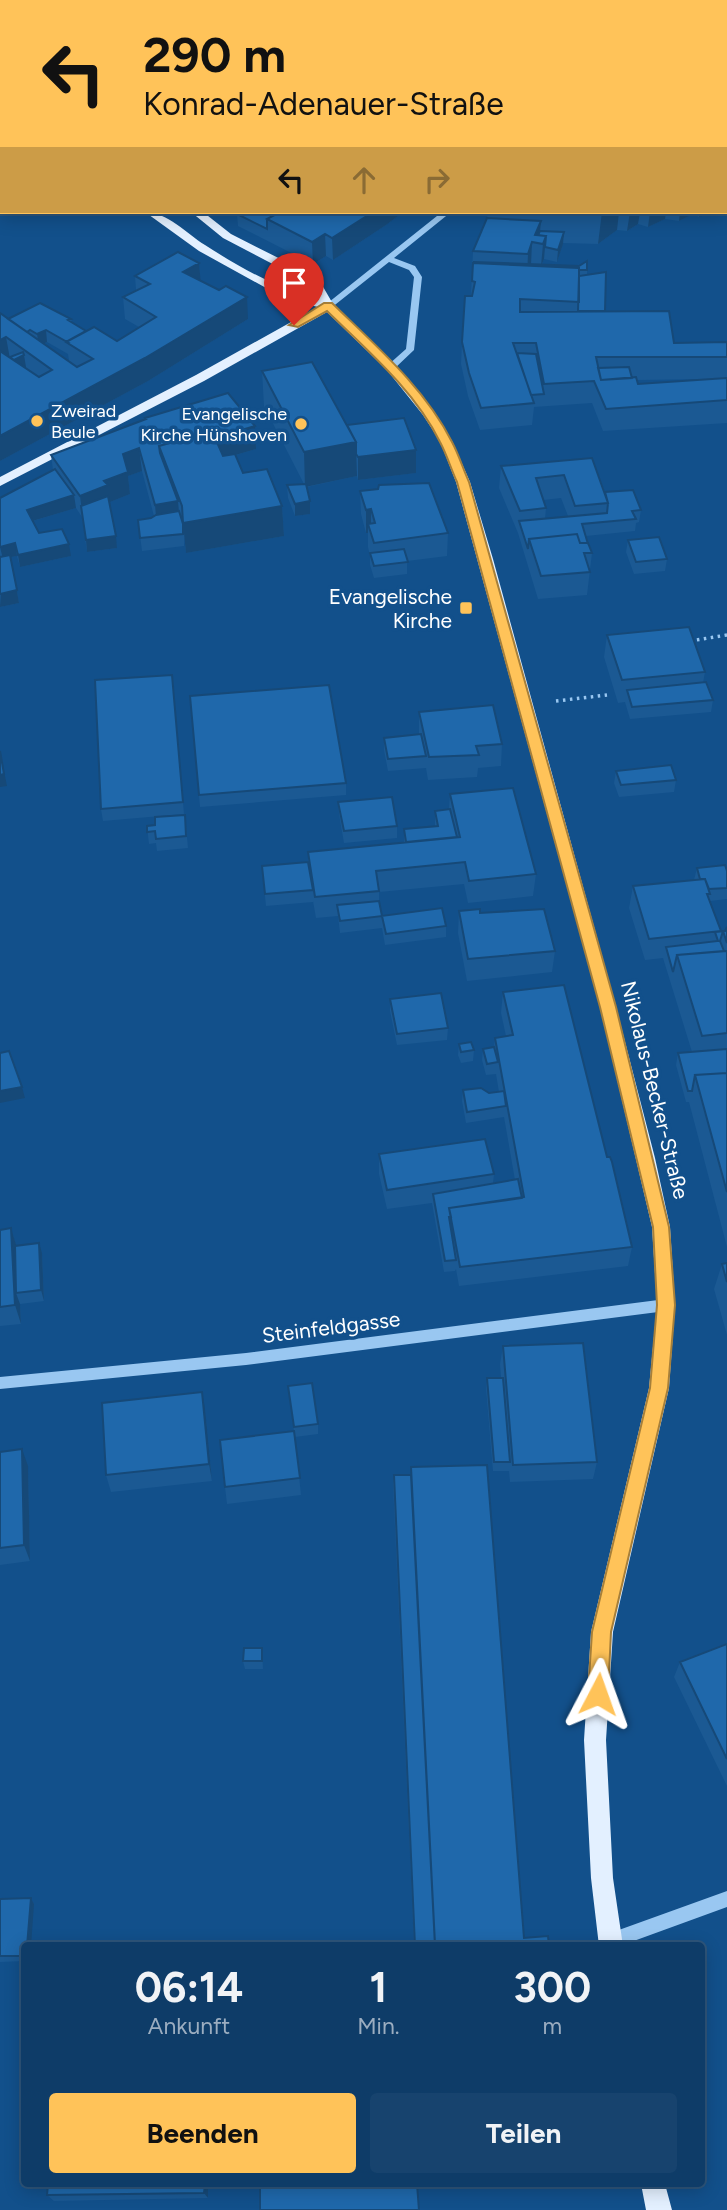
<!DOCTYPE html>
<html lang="de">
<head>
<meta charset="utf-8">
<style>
	body { margin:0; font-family:Figtree,sans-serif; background:#17436e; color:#f1f3f6; height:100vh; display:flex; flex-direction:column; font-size:26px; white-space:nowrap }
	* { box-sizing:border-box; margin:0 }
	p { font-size:23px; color:#9badc0 }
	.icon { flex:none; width:38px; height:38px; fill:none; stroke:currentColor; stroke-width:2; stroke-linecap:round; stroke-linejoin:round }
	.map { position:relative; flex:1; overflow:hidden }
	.panel { position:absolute; left:21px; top:1942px; width:684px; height:245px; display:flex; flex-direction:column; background:#0e3c68; border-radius:7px; box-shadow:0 4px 18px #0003,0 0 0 2px #2e567c }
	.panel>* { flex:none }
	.hud { position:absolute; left:0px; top:0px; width:728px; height:214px; box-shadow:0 4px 18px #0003,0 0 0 2px #2e567c; background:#ffc359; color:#111; overflow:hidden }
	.pin { position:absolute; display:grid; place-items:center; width:60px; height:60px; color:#fff; margin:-72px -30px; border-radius:50% 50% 50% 0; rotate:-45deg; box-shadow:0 0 7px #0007 }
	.pin .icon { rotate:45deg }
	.me { position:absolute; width:77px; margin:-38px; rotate:4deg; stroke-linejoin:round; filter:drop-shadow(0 0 5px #0008) }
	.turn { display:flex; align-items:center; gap:24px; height:147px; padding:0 28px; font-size:32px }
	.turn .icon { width:91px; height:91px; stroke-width:2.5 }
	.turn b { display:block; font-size:49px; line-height:60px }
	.lanes { display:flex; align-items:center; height:66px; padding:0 28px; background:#0003; justify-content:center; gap:35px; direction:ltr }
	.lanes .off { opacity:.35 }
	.eta { display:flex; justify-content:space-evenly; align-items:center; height:119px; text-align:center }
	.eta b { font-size:42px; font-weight:700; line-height:49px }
	.action { display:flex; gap:14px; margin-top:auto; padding:14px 28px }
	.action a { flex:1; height:80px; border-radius:7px; background:#ffc359; color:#111; font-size:28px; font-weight:700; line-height:80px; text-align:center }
	.action a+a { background:#17436e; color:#f1f3f6 }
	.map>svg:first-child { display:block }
</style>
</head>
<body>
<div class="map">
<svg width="727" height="2210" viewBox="0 0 727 2210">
	<rect width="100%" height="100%" fill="#12508b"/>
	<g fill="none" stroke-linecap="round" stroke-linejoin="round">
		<!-- path -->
		<path stroke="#99c7f1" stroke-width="3.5" stroke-dasharray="2.5 4.5" stroke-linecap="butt" d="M690 641 727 635
			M556 701 607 695"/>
		<!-- minor -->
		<path fill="#99c7f1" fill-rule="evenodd" d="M727 47V52H726V47Z
			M442 212H451L394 258 415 266 422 277 414 350 394 369H388V365L406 349 414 277 409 270 389 262 331 308 324 306Z
			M666 1299 671 1301 673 1305 671 1309 666 1311 246 1365 0 1389V1377L246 1353Z
			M727 1891V1907L620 1946H605L603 1941 605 1935Z"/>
		<!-- major -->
		<path fill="#e3f0ff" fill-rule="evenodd" d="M79 0H89V2H79Z
			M145 212C167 212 186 233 205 245 239 267 280 290 319 300L309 283 223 238 191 212H203L231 234 318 278 333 304 395 364 432 410 452 441 470 482 493 559 616 1007 655 1158 670 1227 675 1305 669 1388 613 1632 606 1740 613 1878 623 1946H599L591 1878 584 1740 591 1632 649 1388 657 1305 652 1227 600 1007 456 482 440 441 423 415 387 370 327 312 204 381 0 486V477L196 375 318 307 286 299 199 251Z
			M641 2184H665L672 2210H646Z"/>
	</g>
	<!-- wall -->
	<path fill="#1b5993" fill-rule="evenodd" d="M626 0H727V26L726 2H626Z
		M0 24H2V114L0 112Z
		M2 122V151L0 150V123Z
		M241 212H403L386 225 333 260 326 256 313 264 238 226 237 214Z
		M488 212H711L699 217 693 214 679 221 665 219 648 227 638 224 627 231 617 230 598 244 563 243 557 262 544 259 542 264 579 266 587 261V275L605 311 674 343 727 342V423L603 431 592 403 534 407 532 425 480 430 468 396 461 364 462 342 471 296 473 251 487 218ZM705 379 638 384 637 380Z
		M199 263 200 280 248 319 148 381 0 461V313L8 319H71L72 322 85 331 117 341 139 327 125 319 123 297 136 290 135 276ZM47 342 68 354 69 361 44 344Z
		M262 371 347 425 416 473 358 480 357 476 307 487 310 501V514L295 516 288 498 287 485 304 484 264 406Z
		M145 418 255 426 256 449 236 455 243 473 282 506 284 536 186 553 184 536V546L142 551 138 520 151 518 154 516 142 471 128 476 130 494 110 502 111 507 110 508 117 548 87 552 82 517 76 508 33 521 39 533 71 556 20 567 17 556 11 557 19 603 0 607V557H1L0 555V498L53 470 51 455 146 420Z
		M592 458 605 492 641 510 639 522 636 523 635 531 586 536 592 553 587 595 538 599 518 533 499 488 501 466ZM561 498 568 516 545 519 546 508 543 500Z
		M360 491 448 533 447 556 407 561V574L374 578 370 565V556L368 547V533H366L361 514Z
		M628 540 667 559 665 571 634 574 626 552Z
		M607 635 705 672 703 683 713 700 711 712 630 719 625 702 618 703 604 657Z
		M172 675 184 814 103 821 101 809Z
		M190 696 346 783V795L200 807Z
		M419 712 502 744 501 766 478 768 477 777 428 780 426 768 388 771 384 750V738L419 734Z
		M616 771 676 780 674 792 619 797 614 783Z
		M450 794 536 874 533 896 468 903 464 884 379 892V901L382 916 446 926V937L385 945 382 928 340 933 338 916 316 918 313 901V902L266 906 262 866 308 862V852L404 842V829L435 826V811L449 809Z
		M338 802 397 826V838L344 843 339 814Z
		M185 815 188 848 157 851 156 843 149 844 147 826 155 825Z
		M697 868 727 871V899L710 901 720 931H725L727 927V1247L689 1102H686L676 1065 678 1053 692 1052 663 958 645 960 629 908 633 886 694 880Z
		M459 911 480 913 555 951 552 972 467 981 458 933Z
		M503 992 607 1157 632 1247 628 1266 459 1286 456 1269 455 1271 444 1272 432 1203 387 1209 379 1174V1154L494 1174 493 1183 515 1180 504 1117 466 1123 462 1101 463 1090 489 1093 499 1092 496 1074 486 1075 482 1060 483 1049 494 1047 495 1038 506 1036 501 1013Z
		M390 999 448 1028 447 1040 397 1045 390 1011Z
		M459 1044 474 1050 473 1061 461 1063 458 1055Z
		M11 1228 16 1246 42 1253 44 1301 20 1304 21 1324 0 1326V1230Z
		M727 1263V1335L714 1289 722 1264Z
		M503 1346 597 1462 593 1479 510 1482 509 1471H493L486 1388 487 1378H501L500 1364Z
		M288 1386 318 1424V1434L295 1437 301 1495 227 1504 225 1487 294 1431Z
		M205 1409 212 1481 111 1492 106 1475Z
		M0 1452 28 1466 30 1561 0 1565Z
		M411 1467 524 1938 549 1946H414L393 1484 394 1475H411Z
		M727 1644V1786L674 1677 680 1662Z
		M262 1648 263 1669H245L243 1661Z
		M31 1898 34 1904 24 1946V1961L0 1962V1899Z
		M48 2184H208V2198L54 2201 47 2195Z"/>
	<!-- shaded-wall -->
	<path fill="#164978" d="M131 0H243V2H131Z
		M243 0H258V1L243 2Z
		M401 0H482L477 2H401Z
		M2 44V84H0V45Z
		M373 212H403L386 225 333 260 332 238Z
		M602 212H619L617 230 598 244Z
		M630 212H640L638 224 627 231Z
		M650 212H666L665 219 648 227Z
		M680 212H693V214L679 221Z
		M700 212H711L699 217Z
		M541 221 539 243 535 235Z
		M564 232 563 244 557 262 558 250Z
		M325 234 326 256 313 264 312 242Z
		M546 236 544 259 541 266 543 244Z
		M532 242 531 265 527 276 528 254Z
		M199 263 201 285 183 272Z
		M247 297 248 319 148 381 0 461V436Z
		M46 330 47 342 39 346 37 334Z
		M6 337 10 359 0 364V340Z
		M24 355 26 367 18 371 12 361Z
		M255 426 256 449 170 474 162 453Z
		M403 428 356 447 357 476 305 487 304 452Z
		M139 448 142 471 128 476 130 494 110 502 111 507 83 518 80 496 104 481 123 454Z
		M416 450V473L358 480V457Z
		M74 495 76 508 29 522 27 510Z
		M178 501 180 524 157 527 155 505Z
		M310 501V514L295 516V504Z
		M282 506 284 536 186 553 183 523Z
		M371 509V532L368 524V533H366V510Z
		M116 536 117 548 87 552 86 540Z
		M15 543 17 556 11 557 19 603 0 607 3 559 0 547Z
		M69 544 71 556 20 567 18 555Z
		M0 751 7 786 0 787Z
		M22 1087 25 1098 0 1103V1091Z
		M11 1228 17 1248 16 1293 20 1304 21 1324 15 1305Z
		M39 1243 42 1253 44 1301 41 1290Z
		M202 1392 205 1409 212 1481 209 1464Z
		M22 1449 28 1466 30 1561 24 1545Z
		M31 1898 34 1904 31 1946H27Z
		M205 2184H208V2198L204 2193Z"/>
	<!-- building -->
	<path fill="#1f68ab" stroke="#164978" stroke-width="2" d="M263 0H402L403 2H264Z
		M629 0H671L674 2H633Z
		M704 0H727V7L726 2H708Z
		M0 24H2V44L0 45Z
		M0 74H2V104L0 102Z
		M241 212H280L267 219V229L237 214Z
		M280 212H316L319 213 322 212H373L332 238 325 234 312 242 267 219Z
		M487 218 541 221 535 235 546 236 543 244 532 242 528 254 473 251Z
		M540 231 564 232 558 250 545 247 546 236 538 235Z
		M178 252 199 263 183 272 219 290 226 286 247 297 145 358 0 436V351L39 377 52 370 6 337 0 340V313L77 367 93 359 66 342 94 327 117 341 156 317 123 297 150 284 135 276Z
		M587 261V270H579V268L474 263V262L579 266Z
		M473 263 579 268V302L520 299V312L669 311 674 343 727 342V357H596L601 380 636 377 638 384 727 378V400L606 409 594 381 544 384 536 343H513L534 403 481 408 469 373 462 342 465 296H472L475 282 472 281Z
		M606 272 605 311H578L579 276Z
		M40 303 71 319 68 320 86 331 66 342H67L46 330 37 334 30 330 27 332 8 319Z
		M23 352 24 355 14 360 10 357Z
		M517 353 536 354 544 394 531 395Z
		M312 362 356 442 304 452 262 371Z
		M629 367 632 378 601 380 598 368Z
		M228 393 255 426 215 438 212 431 159 446 160 453 178 501 155 505 139 448 123 454 128 472 104 481 108 485 80 496 51 455 146 419 145 418Z
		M404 418 416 450 358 457 356 454V442L347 425Z
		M212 431 223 456 235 454 243 473 267 469 282 506 183 523 182 506 159 446Z
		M592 458 608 503 575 506 564 475 536 478 546 508 520 511 501 466Z
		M55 469 74 495 27 510 39 533 62 529 69 544 18 555 15 543 0 547V498Z
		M429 483 448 533 374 543 368 524 375 523 371 509 366 510 360 491 378 489 379 485Z
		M306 484 310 501 295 504 287 485Z
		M633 490 641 510 632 511 636 519 582 524 588 544V543H580L577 534 529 539 528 549 519 521 607 513 608 503 605 492Z
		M108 496 116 536 86 540 81 506Z
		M179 511 183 524V534L140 538 138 520 151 518 156 515Z
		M577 534 580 543H588L592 553H584L590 572 541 576 529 539Z
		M659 537 667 559 636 562 628 540Z
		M404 549 408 562 374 566 370 553Z
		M10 555 17 590 0 594V557Z
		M689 627 705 672 622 680 607 635Z
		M172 675 183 802 101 809 95 680Z
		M706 682 713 700 632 707 627 690Z
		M329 685 346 783 199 795 190 696Z
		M493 705 502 744 476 746 479 755 429 757 419 712Z
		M421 734 426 756 388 759 384 738Z
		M0 751 4 774 0 775Z
		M671 765 676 780 621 785 616 771Z
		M513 788 536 874 469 881 465 862 376 871 379 891 315 897 308 852 460 837 450 794Z
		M392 797 397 826 344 831 338 802Z
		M450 809 457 837 406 842 404 829 438 826 435 811Z
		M185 815 186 836 156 839 155 831 147 832V826L155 825V817Z
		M308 862 313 890 265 894 262 866Z
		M725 865 727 871V888L709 889 705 879H700L697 868Z
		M705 879 710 894H707L721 931 649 939 633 886Z
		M379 901 382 916 442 908 446 926 386 934 382 916 340 921 337 905Z
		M480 909V913L544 909 555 951 468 959 459 911Z
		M727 927V930L723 931 720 941 724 951 677 955 673 972 666 947 718 941 715 932 725 931Z
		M727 930V943L723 931Z
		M727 951V1033L702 1036 677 955Z
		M564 985 607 1157H610L612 1162 632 1247 460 1267 449 1208 524 1197 495 1038 513 1035 503 992Z
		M441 993 448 1028 397 1034 390 999Z
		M471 1042 474 1050 461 1052 459 1044Z
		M494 1047 498 1062 487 1064 483 1049Z
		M727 1049V1073L695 1075 692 1091H688L678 1053Z
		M9 1051 22 1087 0 1091V1053Z
		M727 1073V1192L695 1075Z
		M481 1088 489 1093 504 1091 506 1106 467 1112 463 1090Z
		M485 1139 494 1174 387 1190 379 1154Z
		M518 1179 522 1198 449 1208 451 1217H449L456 1260 445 1261 433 1194Z
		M11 1228 15 1305 0 1307V1230Z
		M39 1243 41 1290 16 1293 15 1246Z
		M727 1263V1282L722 1264Z
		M583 1343 597 1462 513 1465 503 1346Z
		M487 1378H503L510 1462H494Z
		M312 1383 318 1424 294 1427 288 1386Z
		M202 1392 209 1464 106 1475 102 1403Z
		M294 1431 300 1478 225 1487 220 1440Z
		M22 1449 24 1545 0 1548V1452Z
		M487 1465 524 1938 548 1936 549 1946H459V1943L435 1944 411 1467Z
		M394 1475H411L435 1946H415Z
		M727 1644V1759L680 1662Z
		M244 1648H262V1661H243Z
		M31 1898 27 1946H24V1956H0V1899Z
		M48 2184H205L204 2193 47 2195Z
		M260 2184H417L419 2210H260Z"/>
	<!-- route -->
	<path fill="#ffc359" stroke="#a67f3a" stroke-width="2" d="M324 303H332C375 345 425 388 452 442 459 455 463 469 469 482L616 1007 669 1227 675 1305 668 1388 611 1632 608 1694 605 1701 598 1704 591 1701 588 1694 592 1632 650 1388 657 1305 653 1227 600 1007 457 482C451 469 447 455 440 442 415 391 367 350 327 311L298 327 289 325Z"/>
	<!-- markers -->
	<g fill="#ffc359" stroke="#12508b" stroke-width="2.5">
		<circle cx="37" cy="421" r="7"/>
		<circle cx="301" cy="424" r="7"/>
		<rect x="459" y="601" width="14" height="14" rx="3.5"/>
	</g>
	<g text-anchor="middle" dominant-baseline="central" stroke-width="7" stroke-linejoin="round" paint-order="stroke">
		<!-- far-poi labels -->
		<g font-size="18" fill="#fff" stroke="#12508b" text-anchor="start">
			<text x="51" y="411">Zweirad<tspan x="51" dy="21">Beule</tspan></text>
			<text x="287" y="414" text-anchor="end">Evangelische<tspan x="287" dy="21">Kirche Hünshoven</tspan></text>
		</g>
		<!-- poi labels -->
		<g font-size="21" fill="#fff" stroke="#12508b" text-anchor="end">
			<text x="452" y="596">Evangelische<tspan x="452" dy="24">Kirche</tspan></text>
		</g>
		<!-- street labels -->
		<g font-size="21" fill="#fff" stroke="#12508b">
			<text transform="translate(655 1090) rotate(76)">Nikolaus-Becker-Straße</text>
			<text transform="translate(331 1327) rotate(-7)">Steinfeldgasse</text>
		</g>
	</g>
</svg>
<div class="pin" style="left:294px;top:325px;background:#d93025"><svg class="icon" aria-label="arrive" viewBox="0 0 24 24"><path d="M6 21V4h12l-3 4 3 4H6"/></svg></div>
<svg class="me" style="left:598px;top:1694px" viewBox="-20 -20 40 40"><path d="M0-17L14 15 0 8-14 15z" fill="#ffc359" stroke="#fff" stroke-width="4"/></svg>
<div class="hud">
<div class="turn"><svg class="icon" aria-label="left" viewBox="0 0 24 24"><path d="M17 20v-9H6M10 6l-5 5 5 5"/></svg><div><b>290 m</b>Konrad-Adenauer-Straße</div></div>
<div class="lanes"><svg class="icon" aria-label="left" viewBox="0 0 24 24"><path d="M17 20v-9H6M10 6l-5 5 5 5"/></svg><svg class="icon off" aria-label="ahead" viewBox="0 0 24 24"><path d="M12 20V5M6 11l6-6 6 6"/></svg><svg class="icon off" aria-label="right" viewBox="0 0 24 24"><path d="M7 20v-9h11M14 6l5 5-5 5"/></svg></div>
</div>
<section class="panel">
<div class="eta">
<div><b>06:14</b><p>Ankunft</p></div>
<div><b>1</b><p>Min.</p></div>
<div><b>300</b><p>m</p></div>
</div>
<div class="action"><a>Beenden</a><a>Teilen</a></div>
</section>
</div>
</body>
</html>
